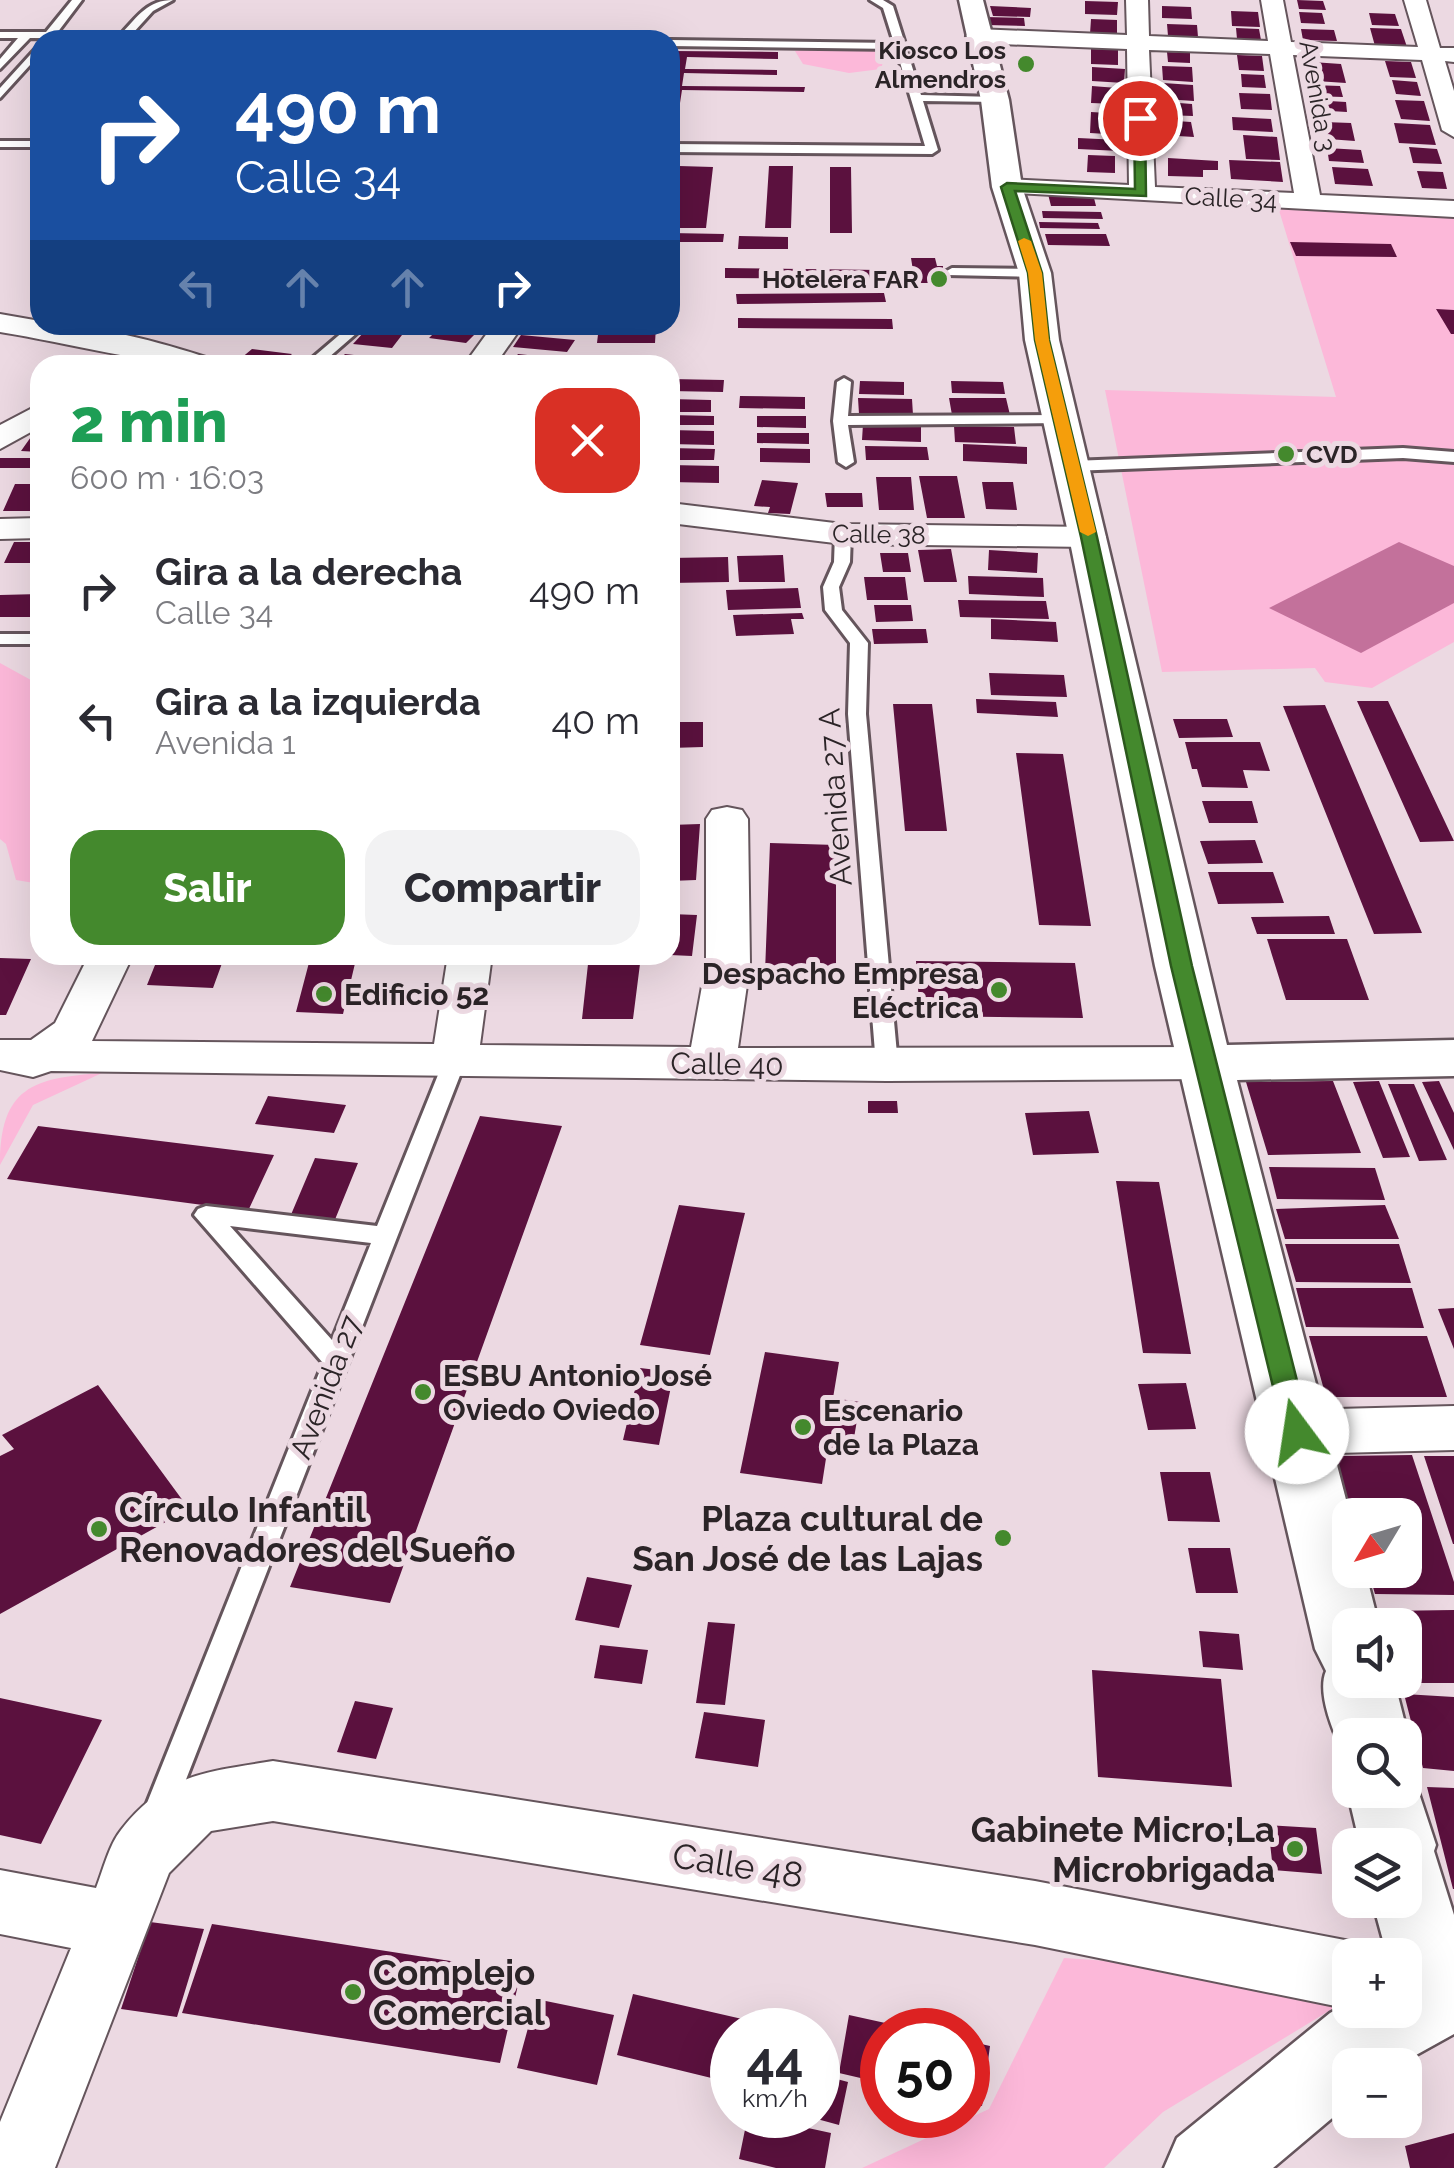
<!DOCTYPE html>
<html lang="es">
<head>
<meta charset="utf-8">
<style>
	body { margin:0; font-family:Raleway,sans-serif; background:#f2f2f3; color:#2b2b33; height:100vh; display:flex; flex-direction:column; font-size:38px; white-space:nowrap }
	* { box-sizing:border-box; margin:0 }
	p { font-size:32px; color:#7c7c81 }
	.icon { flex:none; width:55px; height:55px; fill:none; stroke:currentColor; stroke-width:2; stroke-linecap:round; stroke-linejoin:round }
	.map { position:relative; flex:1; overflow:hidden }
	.sheet { position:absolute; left:30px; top:355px; width:650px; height:610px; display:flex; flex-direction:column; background:#fff; border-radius:30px; box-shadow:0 10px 40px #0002 }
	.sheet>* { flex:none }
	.banner { position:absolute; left:30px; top:30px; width:650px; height:305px; border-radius:30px; box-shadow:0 10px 40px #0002; background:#1a4fa0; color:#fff; overflow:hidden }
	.needle { width:65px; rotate:232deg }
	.controls { position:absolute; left:1332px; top:1498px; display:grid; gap:20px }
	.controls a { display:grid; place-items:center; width:90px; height:90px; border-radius:20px; background:#fff; box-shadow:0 10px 40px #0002; font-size:50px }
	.speed { position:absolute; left:710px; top:2008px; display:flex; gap:20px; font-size:50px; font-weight:700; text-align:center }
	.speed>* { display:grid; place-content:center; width:130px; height:130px; border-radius:50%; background:#fff; box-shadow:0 10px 40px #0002; line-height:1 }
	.speed small { font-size:25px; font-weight:400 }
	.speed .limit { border:15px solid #d22; background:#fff; color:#111 }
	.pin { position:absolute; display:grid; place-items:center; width:85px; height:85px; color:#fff; margin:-42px; border:5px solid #fff; border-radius:50%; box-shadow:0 2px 10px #0007 }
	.me { position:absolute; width:110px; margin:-55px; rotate:346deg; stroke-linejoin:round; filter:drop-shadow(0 0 8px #0008) }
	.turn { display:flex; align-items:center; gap:35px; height:210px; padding:0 40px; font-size:45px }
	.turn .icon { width:130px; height:130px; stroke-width:2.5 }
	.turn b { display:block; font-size:70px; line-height:85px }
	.lanes { display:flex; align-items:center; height:95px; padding:0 40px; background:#0003; justify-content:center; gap:50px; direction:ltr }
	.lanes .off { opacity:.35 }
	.round { display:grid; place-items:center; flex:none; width:105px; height:105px; border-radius:30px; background:#f2f2f3 }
	.headline { display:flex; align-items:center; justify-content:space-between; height:170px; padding:0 40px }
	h1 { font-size:60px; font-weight:800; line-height:75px; color:#1e9e55 }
	.action { display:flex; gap:20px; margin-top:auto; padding:20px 40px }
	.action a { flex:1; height:115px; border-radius:30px; background:#44892d; color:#fff; font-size:40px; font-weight:800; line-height:115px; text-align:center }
	.action a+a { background:#f2f2f3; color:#2b2b33 }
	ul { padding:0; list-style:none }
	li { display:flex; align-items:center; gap:30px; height:130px; padding:0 40px }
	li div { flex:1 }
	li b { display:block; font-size:38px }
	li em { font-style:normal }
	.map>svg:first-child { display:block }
</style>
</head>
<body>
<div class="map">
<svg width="1454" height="2168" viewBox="0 0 1454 2168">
	<rect width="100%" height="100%" fill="#ecd9e2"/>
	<!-- green -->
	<path fill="#fcb8d9" d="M811 47 877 51 885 55 881 69 849 73 803 64 795 51Z
		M1278 207 1454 217V642L1372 688 1325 682 1315 668 1162 672 1105 390 1336 397Z
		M0 663 40 685V884L16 880 6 844 0 839Z
		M102 1073 33 1105 0 1165C0 1087 33 1078 102 1073Z
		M1064 1958 1243 1970 1337 2006 1163 2112 1104 2168H862L989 2109Z"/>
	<!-- water -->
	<path fill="#c3719b" d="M1399 542 1454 566V603L1361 653 1269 608Z"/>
	<!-- building -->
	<path fill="#5b113e" d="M1297 0 1323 1 1326 10 1299 9Z
		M1085 1 1118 2 1117 15 1085 14Z
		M990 6 1031 8 1030 17 993 16Z
		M1162 6 1191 7 1192 19 1162 18Z
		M1231 11 1258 12 1260 27 1232 26Z
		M1299 12 1322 13 1325 24 1301 23Z
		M1369 13 1395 14 1399 26 1372 25Z
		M985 17 1024 18 1025 26 987 25Z
		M1091 19 1117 20V35L1090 34Z
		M1167 24 1197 25 1198 37 1168 36Z
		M1236 28 1259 29 1261 40 1237 39Z
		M1370 28 1401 29 1407 47 1375 46Z
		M1301 29 1334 30 1337 41 1303 40Z
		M1091 49 1118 50V65L1091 64Z
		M671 51 778 52V59L687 57 685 69 777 70V75L684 73 682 86 805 87 804 92 682 90 678 116H670Z
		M1167 52 1190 53V63L1168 62Z
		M1237 55 1262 56 1264 71 1239 70Z
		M1385 61 1411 62 1416 78 1390 77Z
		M1312 62 1341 64 1346 83 1316 81Z
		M1162 66 1192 67 1193 82 1163 80Z
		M1092 67 1125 69 1124 83 1092 81Z
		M1241 74 1264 75 1266 88 1242 87Z
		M1392 80 1417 82 1421 96 1396 94Z
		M1163 83 1193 85 1194 101 1164 99Z
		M1311 85 1340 86 1343 97 1313 96Z
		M1092 86 1117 88 1116 104 1091 103Z
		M1239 93 1270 94 1272 110 1241 109Z
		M1312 100 1346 102 1347 112 1313 110Z
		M1395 100 1424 101 1430 121 1401 119Z
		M1166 102 1192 104 1193 116 1166 115Z
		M1091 112 1124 114V135L1090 133Z
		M1232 117 1271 119 1273 132 1233 130Z
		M1161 120 1191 122 1194 137 1162 135Z
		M1324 122 1351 123 1355 141 1328 139Z
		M1394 123 1430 125 1436 145 1399 143Z
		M1243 135 1277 137 1280 160 1246 159Z
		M1078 138 1120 140V151L1078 149Z
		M1409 147 1437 149 1442 164 1413 163Z
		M1327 148 1361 150 1364 163 1329 161Z
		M1088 155 1115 156V173L1087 172Z
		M1168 158 1218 161V170H1203V177L1168 176Z
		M1229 160 1280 162 1283 182 1231 179Z
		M679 166 713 167 706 228H670Z
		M769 166H793L791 228H765Z
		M830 167H851L852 233H830Z
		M1332 167 1368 169 1373 186 1335 184Z
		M1417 171 1443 172 1447 189 1422 188Z
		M1048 194H1093L1096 206H1051Z
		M1042 211 1101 212 1103 219 1043 218Z
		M1039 222 1098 223 1100 229 1040 228Z
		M670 233 724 234 723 242H670Z
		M1045 234H1106L1110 246 1048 245Z
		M739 236 788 237V249H738Z
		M1290 242 1391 244 1397 257 1296 256Z
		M911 258H935L937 266H943L942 283H915Z
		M725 268 881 270 882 279 725 278Z
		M884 293 886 302 737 304 736 294Z
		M1436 309 1454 310V334H1451Z
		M738 318 892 319 893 329 738 328Z
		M189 325H242L236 335 183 333Z
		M534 325H580L577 333 531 330Z
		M441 326 478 331 466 343 429 338Z
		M599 326H656L655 343H597Z
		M364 332 402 335 392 348 353 344Z
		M521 335 575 340 567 352 513 347Z
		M252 349 292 354 280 365 240 359Z
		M345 354 381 358 375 365H334Z
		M518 354 565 359 561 365H510Z
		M588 358 656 362V365H586Z
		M671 379 724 380 723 392 670 391Z
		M860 381 904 382V395L859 394Z
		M951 381 1003 382 1005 394 952 393Z
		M740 396 805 397V409L739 408Z
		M858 398 912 399 913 415 859 414Z
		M949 398H1006L1010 415H952Z
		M670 399 711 400V412H670Z
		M670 415 714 416V425H670Z
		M757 416H806V428L757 427Z
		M863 424 921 426V442L862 440Z
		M954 426 1014 427 1016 444 955 442Z
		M670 430 714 431V445L670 444Z
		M757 433H809V444L757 443Z
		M33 434H40V452L21 451Z
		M963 444 1027 447V464L963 461Z
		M865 446 927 447 929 460H866Z
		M670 448 715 449 714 460H670Z
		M760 448 810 449V463L760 462Z
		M0 458H40V468H0Z
		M670 465 719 466V483L670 482Z
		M919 476H957L965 518H927Z
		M876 477H911L914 510H879Z
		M762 480 798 483 790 514 768 513 770 507 754 506Z
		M982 482H1013L1017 510 986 509Z
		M15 484H40L36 511H3Z
		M825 493H862L863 507H827Z
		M14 542H40V563H4Z
		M951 549 957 582H924L918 550Z
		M989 550 1038 553 1037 573 988 570Z
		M880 553H908L911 572H883Z
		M783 555 785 582H739L737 556Z
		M728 557 729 582 670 583V558Z
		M968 576 1043 578 1044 597 969 594Z
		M864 577H905L908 600H867Z
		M798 588 801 608 728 610 726 590Z
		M40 594V617H0V595Z
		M958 600 1046 601 1049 619 960 617Z
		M874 605H911L913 621 876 622Z
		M802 613 804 619H791L794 634 736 636 733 615Z
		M991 619 1056 622 1058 642 991 639Z
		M872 629H926L928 643 874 644Z
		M989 673 1064 675 1067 697 991 695Z
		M976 699 1056 702 1058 717 977 713Z
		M1357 701H1388L1454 841 1420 842Z
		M893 704H932L947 831H905Z
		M1325 705 1422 933 1374 934 1283 706Z
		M1173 719H1227L1233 737 1179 738Z
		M670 722H703V747L670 748Z
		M1185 742H1260L1270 771 1243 770 1248 788 1202 787 1197 769H1192Z
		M1016 753 1063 754 1091 926 1039 925Z
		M1202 801H1252L1258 823H1209Z
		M700 824 696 880 670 881V825Z
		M1255 840 1263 863 1208 864 1200 841Z
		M770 843 836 845V974L765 972Z
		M1208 872H1273L1284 903 1218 904Z
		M670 914 697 915 692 956 670 955Z
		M1329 916 1335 934H1257L1251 917Z
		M1267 939H1347L1369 1000H1286Z
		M159 955H225L213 988 147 985Z
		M311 955H357L343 1014 296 1012Z
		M589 955 641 956 633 1019H582Z
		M0 958 31 959 6 1015H0Z
		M916 961 1075 963 1083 1018 920 1016Z
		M1333 1081 1361 1153 1268 1155 1246 1082Z
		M1379 1081 1410 1157 1383 1158 1353 1082Z
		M1439 1081 1454 1113V1150L1422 1082Z
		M1388 1084H1414L1447 1160 1419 1161Z
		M268 1096 346 1105 334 1133 255 1124Z
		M868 1101H897L898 1113H868Z
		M1089 1111 1099 1153 1033 1155 1025 1113Z
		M480 1116 562 1126 390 1603 290 1587Z
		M38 1126 274 1155 248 1211 7 1179Z
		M315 1158 358 1163 334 1222 290 1217Z
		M1269 1167 1375 1168 1385 1200 1277 1199Z
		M1116 1181 1159 1182 1191 1354 1143 1353Z
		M679 1205 745 1213 710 1355 640 1345Z
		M1385 1205 1399 1239H1285L1276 1209Z
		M1285 1244H1399L1411 1283 1296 1282Z
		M1296 1288H1412L1424 1328 1306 1327Z
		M1454 1308V1349L1438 1309Z
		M1309 1336H1427L1447 1397H1326Z
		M765 1352 839 1362 833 1398 860 1402 851 1456 827 1452 822 1484 740 1473Z
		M640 1368 674 1372 659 1445 623 1440Z
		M1186 1383 1196 1429 1148 1430 1138 1384Z
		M98 1385 189 1509 0 1614V1456L14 1449 2 1435Z
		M1412 1455 1454 1582V1595L1375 1594 1368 1570H1405V1515H1352L1337 1460 1340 1456Z
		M1424 1456H1454V1544H1453Z
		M1160 1472H1210L1220 1522 1168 1521Z
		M1188 1548H1230L1238 1593H1196Z
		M587 1577 632 1585 619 1628 575 1620Z
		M1454 1610V1683H1405V1625H1388L1385 1611Z
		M708 1622 735 1624 725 1705 696 1703Z
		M1199 1631 1239 1634 1243 1670 1203 1667Z
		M600 1645 648 1650 642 1684 594 1678Z
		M1092 1670 1221 1679 1232 1787 1098 1777Z
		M1404 1694 1454 1697V1771L1423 1768Z
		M0 1698 102 1720 41 1844 0 1835Z
		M355 1701 393 1708 376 1759 337 1752Z
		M704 1712 765 1720 758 1767 695 1758Z
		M1427 1787 1454 1788V1889H1453Z
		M1268 1825 1316 1828 1322 1874 1273 1870Z
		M150 1922 204 1929 177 2017 121 2009Z
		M212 1924 521 1972 500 2063 182 2013Z
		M633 1994 781 2028V2030H732V2083L617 2055Z
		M536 1999 614 2015 597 2085 517 2068Z
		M849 2015 908 2028 882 2030V2083L839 2073Z
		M968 2041 990 2046 982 2106 968 2102Z
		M818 2074 848 2082 839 2125 806 2116 818 2115Z
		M748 2115 831 2133 825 2168H776L739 2159Z
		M1454 2133V2168H1410L1405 2146Z"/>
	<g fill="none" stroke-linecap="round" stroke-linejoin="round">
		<!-- lane casing -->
		<g stroke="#65555c" stroke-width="6">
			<path id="lane" d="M72 0H82L57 33H122C138 16 148 0 173 0L153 11 133 33 418 37 423 40 30 38 0 69V59L18 38H0V32H46Z
				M870 0H883L893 6 921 95 995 97 999 102 923 101 938 150 932 154 670 152V144L925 146 896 49 670 46V40L894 43 883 8Z
				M40 44V54L0 98V88Z
				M0 141H40V147H0Z
				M952 268 1035 269 1042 273 1035 277 947 275 945 272Z
				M351 325H366L320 365H304Z
				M844 378 851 382 848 416 1060 415 1067 419 1060 423 848 425 854 462 846 467 838 462 833 421 837 382Z
				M1403 448 1454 452V462L1403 458 1072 471 1064 466 1072 461Z
				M843 529 851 534 850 562 839 587 842 610 868 643 866 714 898 1065 887 1072 876 1065 848 714 850 643 825 610 823 587 834 562 835 534Z
				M0 634H40V644H0Z
				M455 1053 466 1060 173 1813 169 1823 158 1827 147 1823 143 1813 323 1363 194 1215 198 1209 206 1206 377 1226 444 1060ZM230 1226 371 1243 332 1340Z"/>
		</g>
		<!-- street casing -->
		<g stroke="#65555c" stroke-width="4">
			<path id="street" d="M1126 0H1148L1149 36 1268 41 1261 0H1283L1291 42 1418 47 1404 0H1426L1440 48H1454V62L1445 61 1454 91V137L1442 130 1422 60 1293 55 1320 195 1454 201V217L998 192 994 187 1007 179 1129 185 1127 49 977 43 966 36 977 29 1127 35ZM1149 50 1270 54 1294 193 1155 187Z
				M0 314 40 321V325C99 325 156 341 212 359L216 365C147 365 69 343 0 332Z
				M493 325H523L495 365H464Z
				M40 404V427L0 449V425Z
				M670 503 843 524 1089 527 1101 530 1106 537 1101 544 1089 547 843 544 670 523Z
				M40 518V538L0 539V519Z
				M727 807 742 810 748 819 750 964 738 1048 1207 1047 1224 1052 1230 1063 1224 1074 1207 1079 887 1081 51 1071 33 1077 0 1070V1040H31L55 1023 89 955H133L92 1041 434 1044 448 955H492L480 1045 691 1047 706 964V819L712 810Z
				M1454 1406V1450L1297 1454 1277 1448 1269 1432 1277 1416 1297 1410Z
				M273 1761 1035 1881 1350 1941 1376 1955H1350V2009L1035 1945 273 1821 211 1831 169 1873 55 2168H0V2122L71 1948 0 1934V1870L96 1888C103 1870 109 1845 121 1830 165 1773 208 1772 273 1761Z"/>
		</g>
		<!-- secondary casing -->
		<g stroke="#65555c" stroke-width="5">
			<path id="secondary" d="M959 0H983L1009 100 1022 187 1051 273 1059 340 1227 1045 1454 1040V1076L1237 1080 1350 1515V1570H1365L1379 1625H1350V1680H1394L1408 1735 1405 1741V1735H1350V1760L1345 1758C1335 1736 1316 1694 1326 1671L1315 1649 1155 966 1069 537 1025 340 1019 273 992 187 981 100Z
				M1405 1764 1410 1766 1436 1845 1434 1851 1454 1915V2029L1441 2035 1412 2023 1405 2005V1955H1387L1372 1900H1405V1845H1360L1347 1790 1350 1782V1790H1405Z"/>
		</g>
		<!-- primary casing -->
		<g stroke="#65555c" stroke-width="5">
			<path id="primary" d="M1454 1954V2034L1398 2065H1350V2103L1273 2168H1164L1177 2138 1330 2013 1350 2002V2010H1405V1971L1441 1955Z"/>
		</g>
		<!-- lane -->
		<use href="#lane" fill="#fff" fill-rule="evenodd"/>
		<!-- street -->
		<use href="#street" fill="#fff" fill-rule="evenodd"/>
		<!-- secondary -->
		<use href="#secondary" fill="#fff" fill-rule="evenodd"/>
		<!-- primary -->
		<use href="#primary" fill="#fff" fill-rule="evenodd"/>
	</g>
	<!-- route -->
	<path fill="#44892d" stroke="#2c591d" stroke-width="2.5" d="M1140 115 1145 118 1146 196 1015 191 1042 273 1049 340 1097 537 1192 966 1310 1432 1306 1439 1297 1442 1288 1439 1284 1432 1171 966 1081 537 1035 340 1028 273 1001 187 1007 183 1135 189 1134 118Z"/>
	<!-- slow -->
	<path fill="#f59e0b" d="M1024 238 1031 241 1042 273 1049 340 1096 532 1088 536 1080 532 1035 340 1028 273 1018 241Z"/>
	<!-- markers -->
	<g fill="#44892d" stroke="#ecd9e2" stroke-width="4">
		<circle cx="1026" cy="64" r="10"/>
		<circle cx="939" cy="279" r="10"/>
		<circle cx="1286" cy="454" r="10"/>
		<circle cx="999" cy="990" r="10"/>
		<circle cx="324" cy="994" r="10"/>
		<circle cx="423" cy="1392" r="10"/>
		<circle cx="803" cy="1427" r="10"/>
		<circle cx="99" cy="1529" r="10"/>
		<circle cx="1003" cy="1538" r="10"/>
		<circle cx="1295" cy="1849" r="10"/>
		<circle cx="353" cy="1992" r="10"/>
	</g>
	<g text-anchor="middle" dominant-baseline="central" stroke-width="10" stroke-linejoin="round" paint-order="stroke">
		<!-- far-poi labels -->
		<g font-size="25" font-weight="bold" fill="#2b2427" stroke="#ecd9e2" text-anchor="end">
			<text x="1006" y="50">Kiosco Los<tspan x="1006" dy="29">Almendros</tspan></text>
			<text x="919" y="279">Hotelera FAR</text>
			<text x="1306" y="454" text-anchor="start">CVD</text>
		</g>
		<!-- far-street labels -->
		<g font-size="25" fill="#2b2427" stroke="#ecd9e2">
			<text transform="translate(1318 96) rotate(80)">Avenida 3</text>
			<text transform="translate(1231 198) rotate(3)">Calle 34</text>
			<text transform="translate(879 534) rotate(1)">Calle 38</text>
		</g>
		<!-- street labels -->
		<g font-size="30" fill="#2b2427" stroke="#ecd9e2">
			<text transform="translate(835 797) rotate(-94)">Avenida 27 A</text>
			<text transform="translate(727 1064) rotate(1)">Calle 40</text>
			<text transform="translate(326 1387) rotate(-69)">Avenida 27</text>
		</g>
		<!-- poi labels -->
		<g font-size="30" font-weight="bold" fill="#2b2427" stroke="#ecd9e2" text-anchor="start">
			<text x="979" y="973" text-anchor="end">Despacho Empresa<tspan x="979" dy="34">Eléctrica</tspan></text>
			<text x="344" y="994">Edificio 52</text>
			<text x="443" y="1375">ESBU Antonio José<tspan x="443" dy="34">Oviedo Oviedo</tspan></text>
			<text x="823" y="1410">Escenario<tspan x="823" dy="34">de la Plaza</tspan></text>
		</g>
		<!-- near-poi labels -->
		<g font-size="35" font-weight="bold" fill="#2b2427" stroke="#ecd9e2" text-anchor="start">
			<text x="119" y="1509">Círculo Infantil<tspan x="119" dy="40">Renovadores del Sueño</tspan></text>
			<text x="983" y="1518" text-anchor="end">Plaza cultural de<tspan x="983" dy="40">San José de las Lajas</tspan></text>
			<text x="1275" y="1829" text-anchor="end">Gabinete Micro;La<tspan x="1275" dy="40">Microbrigada</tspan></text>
			<text x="373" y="1972">Complejo<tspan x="373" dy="40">Comercial</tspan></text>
		</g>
		<!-- near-street labels -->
		<g font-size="35" fill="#2b2427" stroke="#ecd9e2">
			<text transform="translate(738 1865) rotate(9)">Calle 48</text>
		</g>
	</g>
</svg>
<div class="controls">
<a><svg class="needle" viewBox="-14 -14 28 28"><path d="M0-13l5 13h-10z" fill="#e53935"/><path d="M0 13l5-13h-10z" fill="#7c7c81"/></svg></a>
<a><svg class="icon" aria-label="sound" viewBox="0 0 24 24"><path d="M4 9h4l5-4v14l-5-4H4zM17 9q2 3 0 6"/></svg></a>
<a><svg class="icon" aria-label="search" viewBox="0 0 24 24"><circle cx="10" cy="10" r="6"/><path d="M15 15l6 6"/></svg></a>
<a><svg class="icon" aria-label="layers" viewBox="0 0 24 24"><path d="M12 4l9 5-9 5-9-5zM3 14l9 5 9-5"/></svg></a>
<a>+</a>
<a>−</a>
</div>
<div class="speed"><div>44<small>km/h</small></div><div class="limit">50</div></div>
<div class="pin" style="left:1140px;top:118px;background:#d93025"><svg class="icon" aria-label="arrive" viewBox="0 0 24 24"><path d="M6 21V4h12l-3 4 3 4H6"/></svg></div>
<svg class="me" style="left:1297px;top:1432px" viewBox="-20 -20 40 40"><circle r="19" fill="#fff"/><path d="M0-13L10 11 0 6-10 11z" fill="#44892d"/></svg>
<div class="banner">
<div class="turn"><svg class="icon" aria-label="right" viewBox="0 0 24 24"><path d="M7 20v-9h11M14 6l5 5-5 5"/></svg><div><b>490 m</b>Calle 34</div></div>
<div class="lanes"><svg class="icon off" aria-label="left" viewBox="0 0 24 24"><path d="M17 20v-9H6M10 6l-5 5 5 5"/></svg><svg class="icon off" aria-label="ahead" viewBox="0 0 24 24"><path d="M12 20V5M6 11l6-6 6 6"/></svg><svg class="icon off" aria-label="ahead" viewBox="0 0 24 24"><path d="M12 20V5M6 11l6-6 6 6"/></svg><svg class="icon" aria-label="right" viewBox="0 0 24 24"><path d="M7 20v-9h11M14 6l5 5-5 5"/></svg></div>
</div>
<section class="sheet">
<div class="headline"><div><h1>2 min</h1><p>600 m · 16:03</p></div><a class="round" style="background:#d93025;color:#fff"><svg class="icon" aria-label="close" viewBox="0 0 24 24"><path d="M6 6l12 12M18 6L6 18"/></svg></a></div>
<ul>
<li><svg class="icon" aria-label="right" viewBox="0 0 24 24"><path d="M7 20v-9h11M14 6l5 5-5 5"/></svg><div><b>Gira a la derecha</b><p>Calle 34</p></div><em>490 m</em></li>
<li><svg class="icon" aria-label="left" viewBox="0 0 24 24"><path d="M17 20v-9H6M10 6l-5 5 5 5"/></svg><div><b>Gira a la izquierda</b><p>Avenida 1</p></div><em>40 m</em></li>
</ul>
<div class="action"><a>Salir</a><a>Compartir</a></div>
</section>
</div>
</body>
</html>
